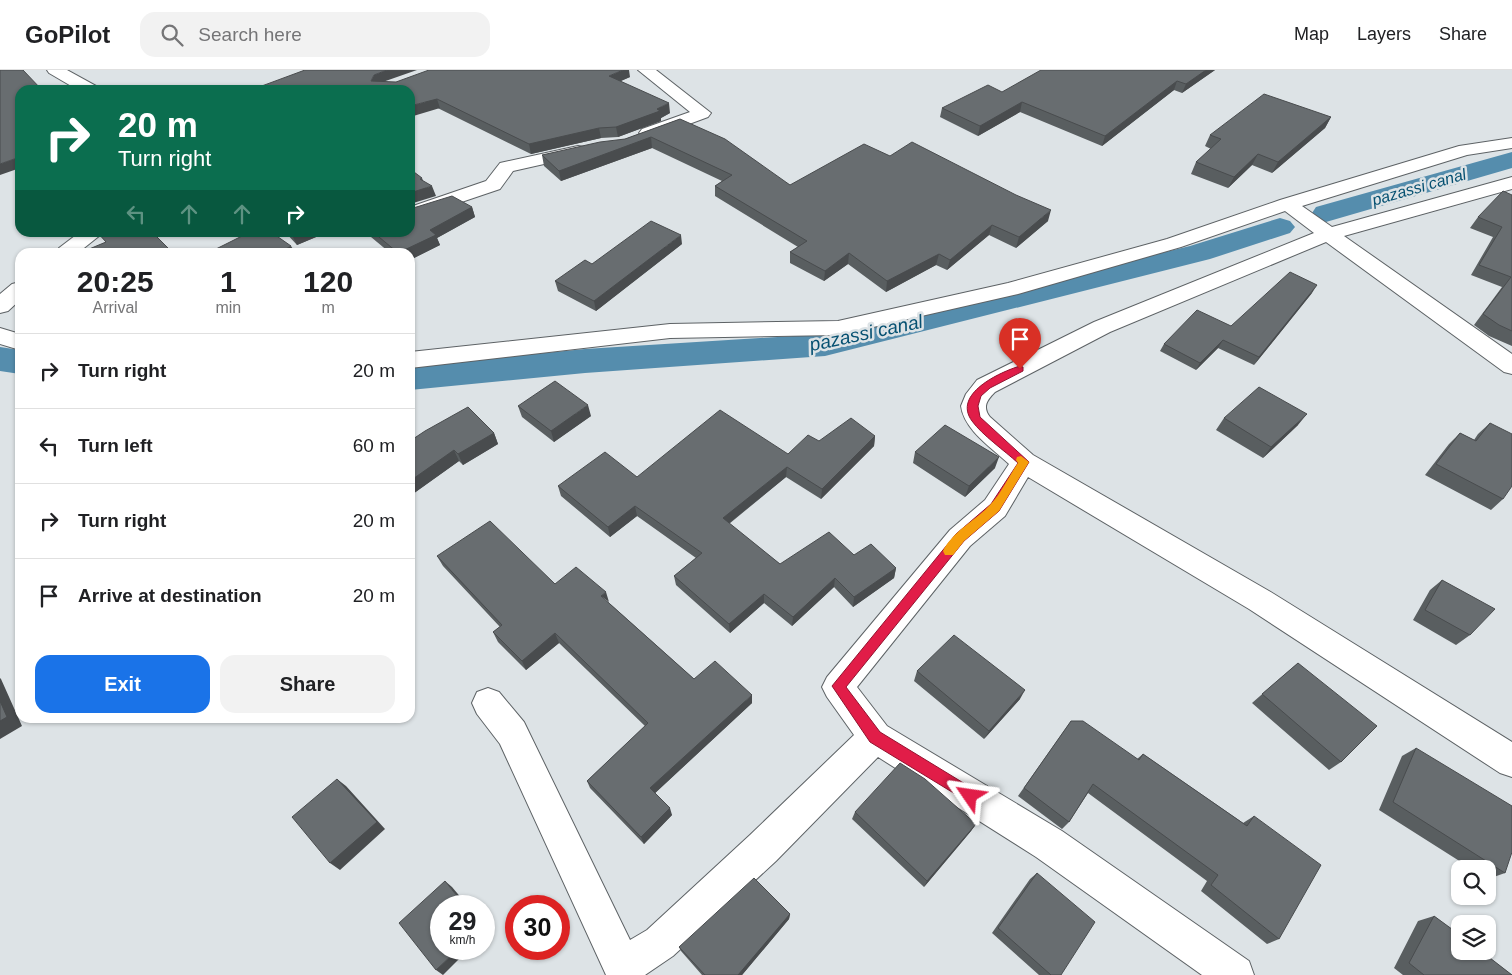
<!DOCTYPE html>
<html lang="en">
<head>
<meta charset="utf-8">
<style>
	body { margin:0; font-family:Arial,sans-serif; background:#f2f2f2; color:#202124; height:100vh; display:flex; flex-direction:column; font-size:19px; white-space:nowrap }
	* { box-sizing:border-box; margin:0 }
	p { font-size:16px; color:#757577 }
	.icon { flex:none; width:28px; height:28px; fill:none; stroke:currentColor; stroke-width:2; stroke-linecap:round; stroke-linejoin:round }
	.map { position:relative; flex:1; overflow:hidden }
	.sheet { position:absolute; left:15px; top:178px; width:400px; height:475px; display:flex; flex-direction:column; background:#fff; border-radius:15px; box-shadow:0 1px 4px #0004 }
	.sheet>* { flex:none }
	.guide { position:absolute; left:15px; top:15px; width:400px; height:152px; border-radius:15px; box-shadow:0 1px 4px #0004; background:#0b6e4f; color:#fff; overflow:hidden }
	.tools { position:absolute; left:1451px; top:790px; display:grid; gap:10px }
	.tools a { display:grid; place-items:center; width:45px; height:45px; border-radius:10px; background:#fff; box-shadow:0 1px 4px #0004; font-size:25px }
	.speed { position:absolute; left:430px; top:825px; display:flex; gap:10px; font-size:25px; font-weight:700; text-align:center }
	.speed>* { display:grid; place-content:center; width:65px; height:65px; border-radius:50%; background:#fff; box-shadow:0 1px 4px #0004; line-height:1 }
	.speed small { font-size:12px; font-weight:400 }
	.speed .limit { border:8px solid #d22; background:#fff; color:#111 }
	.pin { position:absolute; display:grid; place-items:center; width:42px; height:42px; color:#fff; margin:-51px -21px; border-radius:50% 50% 50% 0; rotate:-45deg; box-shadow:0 0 5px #0007 }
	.pin .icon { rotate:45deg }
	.me { position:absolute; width:55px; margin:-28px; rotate:302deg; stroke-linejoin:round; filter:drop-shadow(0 0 4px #0008) }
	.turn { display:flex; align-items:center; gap:18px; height:105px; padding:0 20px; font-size:22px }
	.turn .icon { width:65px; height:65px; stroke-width:2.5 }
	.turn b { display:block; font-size:35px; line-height:42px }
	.lanes { display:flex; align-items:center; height:48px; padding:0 20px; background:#0003; justify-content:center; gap:25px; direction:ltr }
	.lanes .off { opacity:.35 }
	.eta { display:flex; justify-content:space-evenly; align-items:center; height:85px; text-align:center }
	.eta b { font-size:30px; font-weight:700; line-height:35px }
	.action { display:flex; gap:10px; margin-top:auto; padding:10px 20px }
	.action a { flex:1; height:58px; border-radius:15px; background:#1a73e8; color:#fff; font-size:20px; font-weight:700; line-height:58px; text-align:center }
	.action a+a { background:#f2f2f2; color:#202124 }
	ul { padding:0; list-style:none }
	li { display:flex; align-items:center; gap:15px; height:75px; padding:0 20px; border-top:1px solid #e0e0e0 }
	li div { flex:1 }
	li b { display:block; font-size:19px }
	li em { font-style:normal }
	header { display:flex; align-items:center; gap:30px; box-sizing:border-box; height:70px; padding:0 25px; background:#fff; border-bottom:1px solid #e0e0e0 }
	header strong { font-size:24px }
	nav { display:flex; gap:28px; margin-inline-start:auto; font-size:18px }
	.search { width:350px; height:45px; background:#f2f2f2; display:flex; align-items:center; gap:12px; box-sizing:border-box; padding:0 18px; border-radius:15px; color:#757577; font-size:19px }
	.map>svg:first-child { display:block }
</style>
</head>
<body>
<header>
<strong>GoPilot</strong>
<div class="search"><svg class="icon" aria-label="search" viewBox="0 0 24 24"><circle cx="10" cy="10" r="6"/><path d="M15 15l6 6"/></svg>Search here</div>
<nav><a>Map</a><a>Layers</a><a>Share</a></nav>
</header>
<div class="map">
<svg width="1512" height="905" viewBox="0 0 1512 905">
	<rect width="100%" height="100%" fill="#dde3e6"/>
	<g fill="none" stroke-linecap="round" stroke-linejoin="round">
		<!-- canal -->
		<path fill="#558dad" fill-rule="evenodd" d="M1512 82V98L1326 152 1316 149 1312 143 1316 137Z
			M1280 148 1290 151 1295 157 1290 163 1210 189 825 286 585 303 410 320V296L585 279 825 264 1190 176Z
			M0 277 20 280V304L0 301Z"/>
		<!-- minor casing -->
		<g stroke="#5d6265" stroke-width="2">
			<path id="minor" d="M47 0H67L96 16 98 20H78L49 3Z
				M638 0H656L711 43 708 47 654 67 648 68 642 67 639 63 642 59 690 42Z
				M1512 68V78L1467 85 1302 136 1332 157 1512 107V119L1344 166 1512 284V304L1504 302 1326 172 1110 262 995 322C987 330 982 337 990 347L1033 385 1269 521 1512 672V707L1500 703 1249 539 1028 407 1005 446 970 476 857 617 887 656 1062 761 1249 891 1254 905H1202L1036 787 878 687 776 791 673 886 645 905H606L500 674 477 644 472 633 477 622 488 618 499 622 524 652 630 870 647 860 750 765 854 665 827 627 822 617 827 607 950 460 985 430 1009 394C992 378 964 360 961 336L966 324 977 310 1094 252 1314 163 1285 141 1181 177 1018 224 838 265 670 268 410 298V282L670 254 838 251 1008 213 1167 169 1280 130 1459 76Z
				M578 76 584 77 587 81 584 85 513 101 500 119 420 146 413 144 410 140 413 136 486 111 500 93Z
				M80 162H104L79 182H56L59 178Z
				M20 212V230L8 241 0 243V224L12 214Z
				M0 258 20 264V280L0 274Z"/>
		</g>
		<!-- minor -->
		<use href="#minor" fill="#fff" fill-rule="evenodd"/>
	</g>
	<!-- wall -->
	<path fill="#595e60" d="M1215 0 1182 23 1174 20 1102 76 1020 42 978 66 940 47 942 38 1002 22Z
		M630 7 620 11 670 43 661 48V51L618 67 601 68 531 84 385 12H396Z
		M1331 47 1325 58 1272 103 1252 95 1228 118 1191 104 1196 92 1211 79 1205 76 1210 65Z
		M680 49 790 115 890 86 1048 151 1016 178 989 165 947 200 936 195 886 222 848 194 824 211 790 193V182L798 177 715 126V116L722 111 652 78 561 111 544 96 542 85 625 69Z
		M1512 125V276L1489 266 1474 255 1502 217 1471 205 1493 167 1470 158 1478 147Z
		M472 137 475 147 437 168 440 175 410 190V182H389L365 162H410Z
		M285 162H328L297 175Z
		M682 174 596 241 558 221 555 211 592 194Z
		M1312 223 1254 295 1218 278 1196 300 1160 281 1164 274 1231 256Z
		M518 336 591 346 554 372 522 347Z
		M1224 348 1298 355 1263 388 1216 360Z
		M1490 353 1503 429 1491 440 1425 405 1449 374 1460 363 1474 370 1478 364Z
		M494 363 498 374 463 395 459 391 410 426V371Z
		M875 366 874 376 821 429 786 407 729 454 780 494 854 485 896 498 894 508 853 537 834 517 792 556 764 533 730 563 676 515 674 506 696 488 637 446 610 467 561 426 558 416 637 407 788 384 819 371Z
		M915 382 995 398 965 427 913 393Z
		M437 486 555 514 608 532 694 609 752 633 655 723 672 745 644 774 590 718 587 711 645 656 559 573 526 600 498 572 493 562 500 557 443 496Z
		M1442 510 1470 565 1456 575 1413 550 1430 520Z
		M1298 593 1341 692 1329 700 1252 633Z
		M917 601 1020 629 984 669 914 611Z
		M1071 651 1137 689 1143 684 1243 753 1254 746 1279 869 1267 874 1201 821 1207 811 1088 723 1069 752 1062 759 1018 726Z
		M1416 678 1505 803 1488 809V799H1472L1379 740 1402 686Z
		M855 742 976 754 971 761 924 817 852 749Z
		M1037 803 1061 905H1039L992 863 1030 809Z
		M790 844 789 849 742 905H702L681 881 679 877Z
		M1434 846 1512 905H1403L1394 898 1418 851Z"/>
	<!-- shaded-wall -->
	<path fill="#494c4e" d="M387 0H417L377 14 371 11 374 5Z
		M623 0H629L630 7 610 16 609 6Z
		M1206 0H1215L1182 23 1186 14Z
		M1177 11 1174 20 1102 76 1105 66Z
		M437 29 440 38 410 47V36Z
		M1022 32 1020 42 978 66 980 56Z
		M669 33 670 43 661 48V51L618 67 616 57 657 39Z
		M1331 47 1325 58 1272 103 1278 92Z
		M599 58 601 68 531 84 529 74Z
		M651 67 652 78 561 111 559 101Z
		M1258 84 1252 95 1228 118 1234 107Z
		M20 87V98L0 105V94Z
		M422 108 426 118 432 116 436 126 410 134V123L420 109Z
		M472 137 475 147 437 168 440 175 410 190V182H400L430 160Z
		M1051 140 1048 151 1016 178 1019 167Z
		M992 155 989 165 947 200 950 190Z
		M298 162H328L297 175 292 165Z
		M681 165 682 174 596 241 594 231Z
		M291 176 295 182H280Z
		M849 183 848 194 824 211 825 201Z
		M939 184 936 195 886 222 887 211Z
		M1317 215 1312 223 1254 295 1259 287Z
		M1223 270 1218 278 1196 300 1200 293Z
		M588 335 591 346 554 372 551 361Z
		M1307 344 1298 355 1263 388 1271 377Z
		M494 363 498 374 463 395 458 384Z
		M875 366 874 376 821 429 822 419Z
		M454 380 459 391 410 426V411Z
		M999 387 995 398 965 427 969 416Z
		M787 397 786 407 723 458V448Z
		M635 436 637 446 610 467 608 457Z
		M896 498 894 508 853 537 854 527Z
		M835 508 834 517 792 556 793 547Z
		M606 522 609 532 601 526Z
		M764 524V533L730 563 729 554Z
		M555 563 559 573 526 600 522 591Z
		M0 608 1 609 22 656 0 669Z
		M1025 620 1020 629 984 669 989 661Z
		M752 625V633L652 726 650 718Z
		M337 709 346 716 385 759 340 800 330 793Z
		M670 738 672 745 644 774 641 767Z
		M976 754 971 761 924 817 927 811Z
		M445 811 452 817 468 836H465Z
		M790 844 789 849 742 905H738Z
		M484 856 487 861 484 864Z
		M458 879H469L443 905 436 900Z"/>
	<!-- building -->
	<path fill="#686d70" stroke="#494c4e" d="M0 0H23L42 20H20V87L0 94Z
		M305 0H387L374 5 371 11 396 12 429 0H623L609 6 669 33 657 39 660 41 616 57 599 58 529 74 437 29 410 36V20H251Z
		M1041 0H1206L1186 14 1177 11 1105 66 1022 32 980 56 942 38 988 15 1002 22Z
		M1264 24 1331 47 1278 92 1258 84 1234 107 1196 92 1221 69 1210 65Z
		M680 49 725 69 790 115 864 74 890 86 912 72 1016 125 1051 140 1019 167 992 155 950 190 939 184 887 211 849 183 825 201 790 182 807 171 715 116 732 105 651 67 559 101 542 85 600 72 625 69Z
		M410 99 422 108 420 109 432 116 410 123Z
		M1503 121 1512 125V261L1499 255 1483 244 1511 207 1479 195 1502 157 1478 147Z
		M452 126 472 137 430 160 436 165 400 182H397L373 162H410V139Z
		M651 151 681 165 594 231 555 211 585 190 592 194Z
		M97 162H152L172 182H82L106 172Z
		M250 162H271L291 176 280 182H210Z
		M289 162H298L292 165Z
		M186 179 187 182H175Z
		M1290 202 1317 215 1259 287 1223 270 1200 293 1164 274 1197 240 1231 256Z
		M555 311 588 335 551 361 518 336Z
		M1259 317 1307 344 1271 377 1224 348Z
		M468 337 494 363 458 384 454 380 410 411V371L425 361Z
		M720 340 788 384 808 365 819 371 851 348 875 366 822 419 787 397 723 448 780 494 829 462 854 485 871 474 896 498 854 527 835 508 793 547 764 524 729 554 674 506 702 483 635 436 608 457 558 416 605 382 637 407Z
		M1490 353 1512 364V416L1503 429 1436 394 1460 363 1476 371Z
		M945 355 999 387 969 416 915 382Z
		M490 451 555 514 576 497 606 522 601 526 694 609 715 591 752 625 650 718 670 738 641 767 587 711 648 653 555 563 522 591 493 562 502 555 437 486Z
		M1442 510 1495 539 1470 565 1425 540Z
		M954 565 1025 620 989 661 917 601Z
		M1298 593 1377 656 1341 692 1262 624Z
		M0 631 7 647 0 651Z
		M1071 651H1083L1139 690 1143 684 1247 756 1254 746 1321 795 1279 869 1211 815 1218 805 1093 714 1069 752 1024 718Z
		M1416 678 1512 736V782L1505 803 1393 732Z
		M900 693 925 709 976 754 927 811 855 742Z
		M337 709 377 752 330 793 292 747Z
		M1037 803 1095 852 1061 905H1051L998 858Z
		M754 808 790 844 738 905H705L679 877Z
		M445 811 465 836H441V879H458L436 900 399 853Z
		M1434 846 1460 865V881H1481L1512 905H1424L1409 893Z"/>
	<!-- route -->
	<path fill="#e11d48" stroke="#92132f" d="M1020 296 1023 297V301L990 318 981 326 978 336 980 347 1029 392 999 441 964 471 846 617 880 662 975 720 977 726 975 731 970 733 870 672 832 616 956 464 991 434 1018 393C1005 381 982 365 972 351 952 324 1000 302 1020 296Z"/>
	<!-- slow -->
	<path fill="#f59e0b" d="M1021 386 1029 392 999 441 964 471 953 485H945L943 481C953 461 975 451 990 435 1001 424 1009 406 1018 393L1016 390 1017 387Z"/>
	<g text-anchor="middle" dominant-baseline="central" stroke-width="5" stroke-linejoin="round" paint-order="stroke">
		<!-- far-water labels -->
		<g font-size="16" font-style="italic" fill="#055071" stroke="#dde3e6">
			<text transform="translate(1419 117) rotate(-16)">pazassi canal</text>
		</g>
		<!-- water labels -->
		<g font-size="19" font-style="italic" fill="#055071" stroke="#dde3e6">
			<text transform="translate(866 263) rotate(-12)">pazassi canal</text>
		</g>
	</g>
</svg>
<div class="tools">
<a><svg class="icon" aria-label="search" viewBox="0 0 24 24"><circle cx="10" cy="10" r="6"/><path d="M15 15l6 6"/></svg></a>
<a><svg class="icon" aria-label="layers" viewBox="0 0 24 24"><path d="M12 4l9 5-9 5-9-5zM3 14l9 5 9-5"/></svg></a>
</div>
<div class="speed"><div>29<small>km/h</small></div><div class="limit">30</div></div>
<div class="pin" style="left:1020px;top:299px;background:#d93025"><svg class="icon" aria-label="arrive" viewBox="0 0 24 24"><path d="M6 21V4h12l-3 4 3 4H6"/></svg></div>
<svg class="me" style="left:970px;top:726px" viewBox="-20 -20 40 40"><path d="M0-17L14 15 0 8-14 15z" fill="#e11d48" stroke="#fff" stroke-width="4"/></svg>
<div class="guide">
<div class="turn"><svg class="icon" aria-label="right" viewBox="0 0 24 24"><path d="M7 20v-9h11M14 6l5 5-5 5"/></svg><div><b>20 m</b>Turn right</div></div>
<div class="lanes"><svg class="icon off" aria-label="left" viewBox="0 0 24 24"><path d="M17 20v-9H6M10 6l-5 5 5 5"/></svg><svg class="icon off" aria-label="ahead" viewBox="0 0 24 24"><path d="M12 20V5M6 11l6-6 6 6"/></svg><svg class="icon off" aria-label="ahead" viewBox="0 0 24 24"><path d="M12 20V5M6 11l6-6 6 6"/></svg><svg class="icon" aria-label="right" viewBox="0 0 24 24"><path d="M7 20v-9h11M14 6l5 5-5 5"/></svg></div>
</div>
<section class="sheet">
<div class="eta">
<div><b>20:25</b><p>Arrival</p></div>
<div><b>1</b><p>min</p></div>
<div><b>120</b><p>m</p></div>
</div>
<ul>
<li><svg class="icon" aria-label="right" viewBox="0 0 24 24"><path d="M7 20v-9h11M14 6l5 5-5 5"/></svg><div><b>Turn right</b></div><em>20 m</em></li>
<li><svg class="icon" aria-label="left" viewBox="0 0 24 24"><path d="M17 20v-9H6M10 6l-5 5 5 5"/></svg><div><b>Turn left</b></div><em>60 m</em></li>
<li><svg class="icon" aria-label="right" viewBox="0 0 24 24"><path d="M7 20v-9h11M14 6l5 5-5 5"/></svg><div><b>Turn right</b></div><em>20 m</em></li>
<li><svg class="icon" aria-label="arrive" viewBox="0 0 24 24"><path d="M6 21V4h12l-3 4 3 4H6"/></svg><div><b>Arrive at destination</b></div><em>20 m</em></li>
</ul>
<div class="action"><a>Exit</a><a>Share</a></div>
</section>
</div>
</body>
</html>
